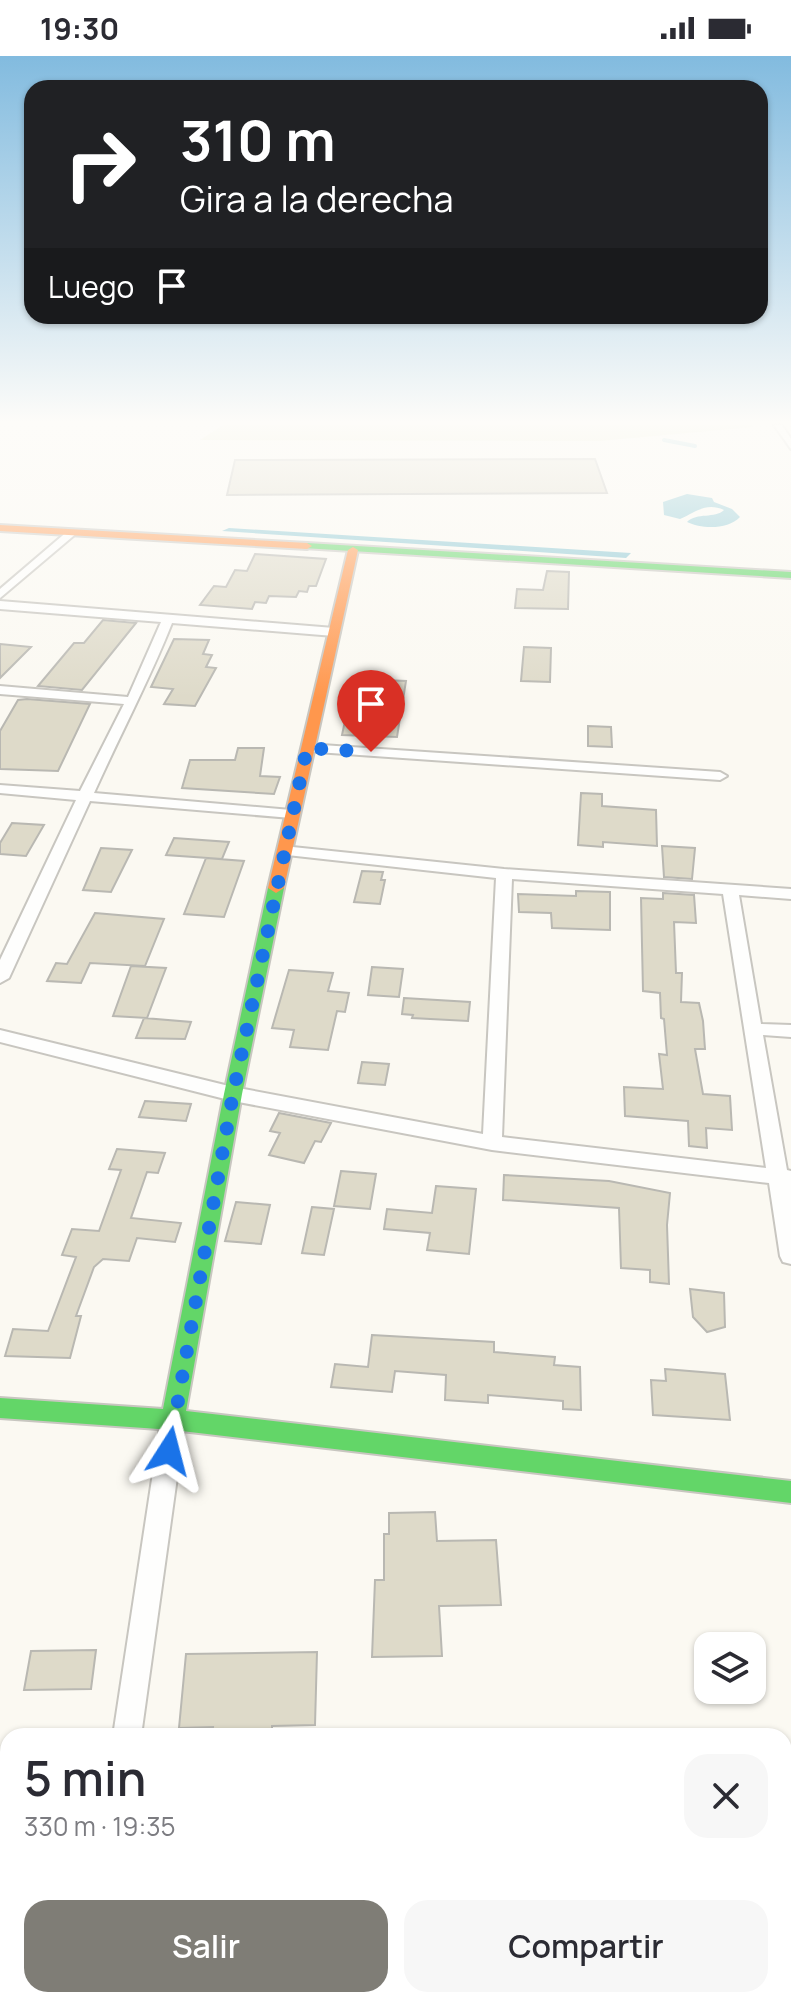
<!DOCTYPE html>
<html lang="es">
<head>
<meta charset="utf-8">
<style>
	body { margin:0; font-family:Manrope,sans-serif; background:#f7f7f7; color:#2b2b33; height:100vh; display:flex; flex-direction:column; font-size:30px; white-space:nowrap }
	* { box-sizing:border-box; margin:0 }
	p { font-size:26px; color:#7c7c81 }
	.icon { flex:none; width:44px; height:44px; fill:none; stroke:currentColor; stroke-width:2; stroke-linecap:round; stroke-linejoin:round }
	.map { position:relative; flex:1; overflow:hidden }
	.details { position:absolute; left:0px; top:1672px; width:792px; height:280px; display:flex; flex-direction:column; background:#fff; border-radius:24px 24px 0 0; box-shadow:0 2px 6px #0004 }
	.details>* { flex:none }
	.top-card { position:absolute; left:24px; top:24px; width:744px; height:244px; border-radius:24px; box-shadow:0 2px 6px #0004; background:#202124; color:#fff; overflow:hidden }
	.fabs { position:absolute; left:694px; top:1576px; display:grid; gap:16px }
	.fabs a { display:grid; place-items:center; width:72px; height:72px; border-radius:16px; background:#fff; box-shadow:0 2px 6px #0004; font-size:40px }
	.pin { position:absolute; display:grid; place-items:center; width:68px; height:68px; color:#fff; margin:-82px -34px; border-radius:50% 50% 50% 0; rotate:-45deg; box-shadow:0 0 8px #0007 }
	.pin .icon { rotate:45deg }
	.me { position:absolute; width:88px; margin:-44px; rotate:9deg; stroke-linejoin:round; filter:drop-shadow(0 0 6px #0008) }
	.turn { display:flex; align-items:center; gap:28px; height:168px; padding:0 24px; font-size:36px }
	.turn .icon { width:104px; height:104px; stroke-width:2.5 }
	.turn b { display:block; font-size:56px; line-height:68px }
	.then { display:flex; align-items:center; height:76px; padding:0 24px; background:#0003; gap:16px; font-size:30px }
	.round { display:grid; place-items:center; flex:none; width:84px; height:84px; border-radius:24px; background:#f7f7f7 }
	.summary { display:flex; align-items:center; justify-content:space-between; height:136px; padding:0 24px }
	h1 { font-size:48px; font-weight:600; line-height:60px }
	.button { display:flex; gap:16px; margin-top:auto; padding:16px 24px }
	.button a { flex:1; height:92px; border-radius:24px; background:#7f7d76; color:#fff; font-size:32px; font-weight:600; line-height:92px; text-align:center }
	.button a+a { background:#f7f7f7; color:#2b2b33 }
	.status { display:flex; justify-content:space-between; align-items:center; height:56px; padding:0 40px; background:#fff; direction:ltr }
	.status svg { height:22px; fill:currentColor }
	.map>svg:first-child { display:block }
</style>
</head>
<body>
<div class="status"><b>19:30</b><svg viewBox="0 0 49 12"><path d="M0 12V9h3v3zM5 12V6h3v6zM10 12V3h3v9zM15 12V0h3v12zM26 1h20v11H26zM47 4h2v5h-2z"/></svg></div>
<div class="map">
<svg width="791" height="1952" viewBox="0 0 791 1952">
	<rect width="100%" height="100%" fill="#fbf9f2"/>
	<!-- green -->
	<path fill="#e3e7c1" d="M223 369H752L753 371 600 385 200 384Z"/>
	<!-- water -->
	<path fill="#89c6d2" d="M687 438 712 442 714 446 732 453 740 461C728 474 701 473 687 466 697 456 715 463 724 454 706 446 696 456 680 463L664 459 663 446Z
		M229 472 631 497 626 502 222 475Z"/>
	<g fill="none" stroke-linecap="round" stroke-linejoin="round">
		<!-- stream -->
		<path stroke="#89c6d2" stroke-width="4" d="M664 384 695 390"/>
	</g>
	<!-- building -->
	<path fill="#dedac9" stroke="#b9b8b2" stroke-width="2" d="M595 403 607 437 227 439 235 404Z
		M255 498 326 503 316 530H309L307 536 299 535 296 541 269 540 266 547 255 546 252 553 200 549 214 530 226 531 235 514 247 515Z
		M547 515 569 516 568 553 515 552 517 533 543 534Z
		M103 564 136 567 82 634 38 630 74 587H84Z
		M174 583 209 584 203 598 212 599 206 611 216 612 195 650 164 648 173 633 151 631Z
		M0 588 31 591 0 622Z
		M524 591 551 592 550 626 521 625Z
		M359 623 406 625 397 681 342 679 353 627H359Z
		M27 643 90 648 58 715 0 713V675L18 644Z
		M588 670 611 671 612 691 588 690Z
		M238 692H264L260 720 280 721 274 738 182 732 190 704H235Z
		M581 737 602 738V750L656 754 657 790 603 786V791L578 789Z
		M12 767 44 769 26 800 0 798V787Z
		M174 782 229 786 222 803 166 799Z
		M662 790 695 792 692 823 664 821Z
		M101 792 132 794 111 836 83 834Z
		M206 802 244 805 224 861 184 858Z
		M362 815 383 816 381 824H385L380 848 354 846Z
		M576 835 610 836V874L552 872 551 857 519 856 518 838 576 840Z
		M663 837 694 839 696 867 674 866 676 917H682L681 946 699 947 703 965 705 993H695L703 1038 730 1040 732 1074 706 1072 707 1092 689 1090 688 1065 625 1060 624 1031 663 1033 659 998 667 999 664 963 661 962 660 937 643 935 641 842 663 843Z
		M95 857 164 863 145 910 90 907 81 927 47 925 56 907 67 908Z
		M131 910 166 912 147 962 113 960Z
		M372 911 403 913 399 941 368 939Z
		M289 914 333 917 328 935 349 937 345 956 337 955 328 994 290 991 294 974 272 972Z
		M404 942 470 946 468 965 412 962 413 959 402 958Z
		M144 962 191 966 185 983 136 982Z
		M362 1006 389 1008 385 1029 358 1027Z
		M145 1045 191 1048 186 1065 139 1061Z
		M279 1057 331 1067 321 1086 315 1085 304 1107 269 1099 280 1077 270 1075Z
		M117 1093 165 1097 158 1117 147 1116 131 1162 181 1167 175 1186 137 1182 129 1205 103 1203 94 1211 76 1260H81L70 1302 5 1300 13 1273 48 1275 76 1201 62 1199 72 1173 99 1175 121 1114 109 1113Z
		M341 1115 376 1118 370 1153 334 1150Z
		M504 1119 609 1125 670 1137 667 1169 669 1228 650 1226V1214L621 1212 619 1152 503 1144Z
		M436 1130 476 1133 469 1198 427 1194 430 1177 384 1173 387 1153 432 1157Z
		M236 1146 270 1149 261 1188 225 1185Z
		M312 1151 334 1153 324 1199 302 1197Z
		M690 1233 724 1237 725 1271 707 1276 693 1261Z
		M372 1279 494 1286V1296L555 1301 554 1309 580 1311 581 1354 563 1353V1345L488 1339V1347L445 1344 446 1319 395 1315 392 1336 331 1331 335 1308 368 1311Z
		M665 1313 725 1318 730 1364 653 1359 651 1324 666 1325Z
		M435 1456 437 1485 496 1484 501 1549 439 1550 442 1600 372 1601 375 1524H384V1478H389V1457Z
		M96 1594 91 1633 24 1634 31 1595Z
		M317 1596 315 1669 272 1670V1680H212L213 1671 179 1672 186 1598Z"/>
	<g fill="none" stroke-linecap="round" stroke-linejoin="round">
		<!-- street casing -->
		<g stroke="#c8c6c0" stroke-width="4">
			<path id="street" d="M774 369H782L791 383V393Z
				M69 474 78 476 0 542V533Z
				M0 545 334 572 340 576 334 580 172 567C149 625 120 679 94 737L291 754 298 758 291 762 90 745 9 922 0 927V904L76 744 0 737V729L80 735 124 648 0 638V630L128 641 161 566 0 553Z
				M307 688 720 716 727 720 720 724 302 695V689Z
				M283 790 504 813 791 833V843L739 839 761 968 791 969V981L763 979 787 1114 791 1115V1208L783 1206 780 1200 769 1127 492 1094 233 1045 0 986V974L233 1031 483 1078 496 822 278 798V792ZM512 823 723 838 766 1112 502 1081Z
				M173 1354 181 1357 185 1364 141 1680H113L161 1364 165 1357Z
				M71 1944H103L102 1952H70Z
				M686 1944H762L765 1952H689Z"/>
		</g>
		<!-- fast casing -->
		<g stroke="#c8c6c0" stroke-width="4">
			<path id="fast" d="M307 487 791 516V522L303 492 302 490Z
				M276 827 284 832 242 1038 186 1355 791 1425V1447L173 1374 0 1362V1342L163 1353 224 1038 268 832Z"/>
		</g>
		<!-- slow casing -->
		<g stroke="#c8c6c0" stroke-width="4">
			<path id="slow" d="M0 469 307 487 312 490 307 493 0 475Z
				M353 491 358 494 284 832 276 837 268 832 348 494Z"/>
		</g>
		<!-- street -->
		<use href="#street" fill="#fefefd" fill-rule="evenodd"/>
		<!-- fast -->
		<use href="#fast" fill="#63d668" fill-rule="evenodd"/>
		<!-- slow -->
		<use href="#slow" fill="#ff974d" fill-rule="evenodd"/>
	</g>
	<!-- sky -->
	<linearGradient id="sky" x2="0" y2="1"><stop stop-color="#82bbdf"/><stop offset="0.57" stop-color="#fdfcf9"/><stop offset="1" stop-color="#fdfcf9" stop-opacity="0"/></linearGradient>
	<rect width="791" height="642" fill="url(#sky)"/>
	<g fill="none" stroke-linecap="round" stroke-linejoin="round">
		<!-- route -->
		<path stroke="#1a73e8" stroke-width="14" stroke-dasharray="0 25.2" d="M169 1395 233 1038 307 692 371 696"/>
	</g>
</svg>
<div class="fabs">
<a><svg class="icon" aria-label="layers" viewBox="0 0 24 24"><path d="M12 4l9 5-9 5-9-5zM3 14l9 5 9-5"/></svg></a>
</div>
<div class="pin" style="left:371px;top:696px;background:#d93025"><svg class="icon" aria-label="arrive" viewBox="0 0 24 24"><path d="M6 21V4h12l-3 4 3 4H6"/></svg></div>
<svg class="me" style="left:169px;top:1395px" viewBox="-20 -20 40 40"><path d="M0-17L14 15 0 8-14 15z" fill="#1a73e8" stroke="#fff" stroke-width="4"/></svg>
<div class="top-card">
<div class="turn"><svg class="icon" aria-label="right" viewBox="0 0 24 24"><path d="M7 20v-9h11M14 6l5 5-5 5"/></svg><div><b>310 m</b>Gira a la derecha</div></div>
<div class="then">Luego<svg class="icon" aria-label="arrive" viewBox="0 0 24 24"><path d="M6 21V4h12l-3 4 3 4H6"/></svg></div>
</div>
<section class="details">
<div class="summary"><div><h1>5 min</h1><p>330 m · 19:35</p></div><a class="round"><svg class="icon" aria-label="close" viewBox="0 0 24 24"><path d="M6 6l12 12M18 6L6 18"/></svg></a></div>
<div class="button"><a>Salir</a><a>Compartir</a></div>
</section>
</div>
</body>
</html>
